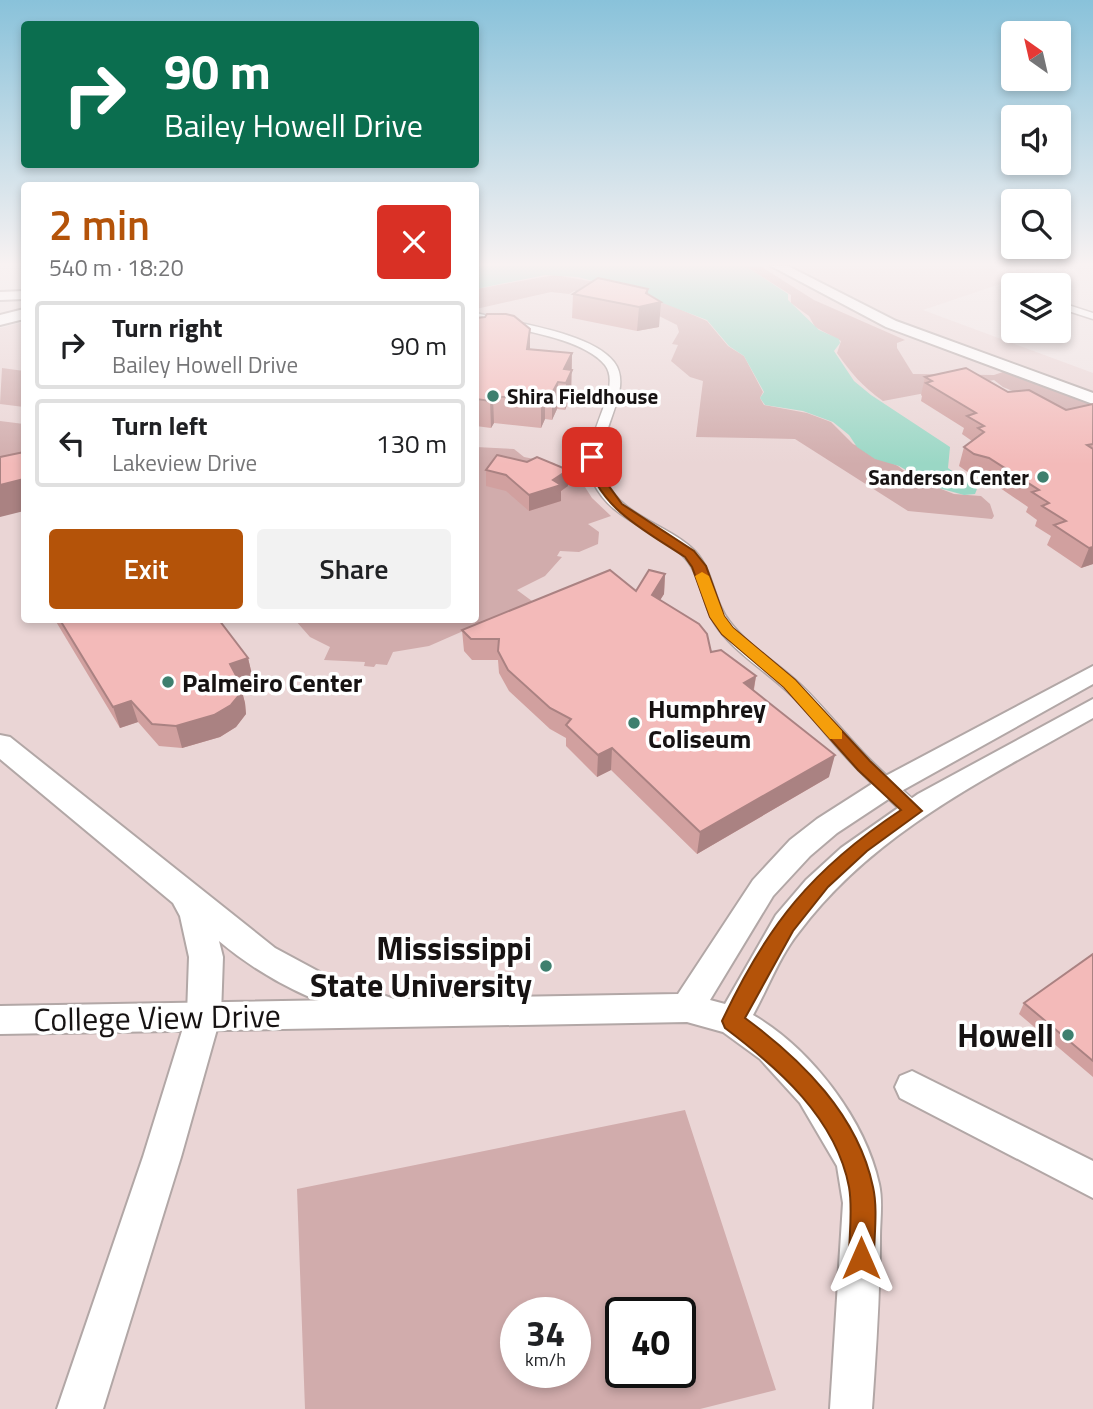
<!DOCTYPE html>
<html lang="en">
<head>
<meta charset="utf-8">
<style>
	body { margin:0; font-family:"Titillium Web",sans-serif; background:#f2f2f2; color:#202124; height:100vh; display:flex; flex-direction:column; font-size:26px; white-space:nowrap }
	* { box-sizing:border-box; margin:0 }
	p { font-size:23px; color:#757577 }
	.icon { flex:none; width:38px; height:38px; fill:none; stroke:currentColor; stroke-width:2; stroke-linecap:round; stroke-linejoin:round }
	.map { position:relative; flex:1; overflow:hidden }
	.drawer { position:absolute; left:21px; top:182px; width:458px; height:441px; display:flex; flex-direction:column; background:#fff; border-radius:7px; box-shadow:0 4px 10px #0003 }
	.drawer>* { flex:none }
	.guide { position:absolute; left:21px; top:21px; width:458px; height:147px; border-radius:7px; box-shadow:0 4px 10px #0003; background:#0b6e4f; color:#fff; overflow:hidden }
	.needle { width:46px; rotate:326deg }
	.fabs { position:absolute; left:1001px; top:21px; display:grid; gap:14px }
	.fabs a { display:grid; place-items:center; width:70px; height:70px; border-radius:7px; background:#fff; box-shadow:0 4px 10px #0003; font-size:35px }
	.speed { position:absolute; left:500px; top:1297px; display:flex; gap:14px; font-size:35px; font-weight:700; text-align:center }
	.speed>* { display:grid; place-content:center; width:91px; height:91px; border-radius:50%; background:#fff; box-shadow:0 4px 10px #0003; line-height:1 }
	.speed small { font-size:18px; font-weight:400 }
	.speed .limit { border:4px solid #111; border-radius:10px; background:#fff; color:#111 }
	.pin { position:absolute; display:grid; place-items:center; width:60px; height:60px; color:#fff; margin:-30px; border-radius:14px; box-shadow:0 4px 10px #0006 }
	.me { position:absolute; width:77px; margin:-38px; rotate:0deg; stroke-linejoin:round; filter:drop-shadow(0 0 5px #0008) }
	.turn { display:flex; align-items:center; gap:24px; height:147px; padding:0 28px; font-size:32px }
	.turn .icon { width:91px; height:91px; stroke-width:2.5 }
	.turn b { display:block; font-size:49px; line-height:60px }
	.round { display:grid; place-items:center; flex:none; width:74px; height:74px; border-radius:7px; background:#f2f2f2 }
	.head { display:flex; align-items:center; justify-content:space-between; height:119px; padding:0 28px }
	h1 { font-size:42px; font-weight:600; line-height:52px; color:#b45309 }
	.action { display:flex; gap:14px; margin-top:auto; padding:14px 28px }
	.action a { flex:1; height:80px; border-radius:7px; background:#b45309; color:#fff; font-size:28px; font-weight:600; line-height:80px; text-align:center }
	.action a+a { background:#f2f2f2; color:#202124 }
	ul { padding:0; list-style:none }
	li { display:flex; align-items:center; gap:21px; height:88px; margin:0 14px 10px; padding:0 14px; border:4px solid #e0e0e0; border-radius:7px }
	li div { flex:1 }
	li b { display:block; font-size:26px }
	li em { font-style:normal }
	.map>svg:first-child { display:block }
</style>
</head>
<body>
<div class="map">
<svg width="1093" height="1409" viewBox="0 0 1093 1409">
	<rect width="100%" height="100%" fill="#efe3e3"/>
	<!-- built -->
	<path fill="#ead5d5" fill-rule="evenodd" d="M476 266H1054L923 310 1093 373V1409H0V328L24 322V620H476ZM516 1312H576V1372H516ZM621 1312H681V1372H621Z"/>
	<!-- green -->
	<path fill="#d1acac" fill-rule="evenodd" d="M745 266H760L814 300 905 340 897 343V348L913 374 994 375 1006 371 1093 402V425L1003 387 994 380 883 401C862 386 851 373 837 353L841 341 815 327 809 316 791 303V295Z
		M555 275 612 285 654 298 707 321 728 346 744 356 763 392 760 398 764 405 807 413 831 422 853 444 898 466 913 478 954 494 981 496 990 504 994 516 992 519 908 511 795 439 696 437 703 381 690 377 671 361 678 345 672 344 679 332 677 325 659 316 574 291 569 294 551 292 476 309V289Z
		M2 368 24 371V407L0 404Z
		M0 421 24 424V467L0 464Z
		M476 447 514 449 524 457 554 463 564 472 576 473 592 498 611 516 588 524 599 532 598 544 579 552 560 551 557 556 562 557 545 576 517 590 532 601 429 646 393 652 387 665 376 664 374 667 364 666 365 662 324 660 330 647 310 637 295 620H476Z
		M685 1110 776 1390 700 1409H305L297 1189ZM576 1312V1372H516V1312ZM681 1312V1372H621V1312Z"/>
	<!-- water -->
	<path fill="#9ad7c5" d="M476 266H745L788 294V300L819 330 839 339 840 343 834 351 854 381 871 395 950 447 948 468 977 489 975 494 964 495 935 487 899 466 875 459 857 447 849 435 833 422 803 411 765 405 760 398 764 392 744 356 729 346 707 320 634 292 578 277 545 275 476 289Z"/>
	<g fill="none" stroke-linecap="round" stroke-linejoin="round">
		<!-- street casing -->
		<g stroke="#b2a7a6" stroke-width="3">
			<path id="street" d="M1059 302 1093 313V319L1059 308Z
				M476 313C513 323 591 332 614 362 637 392 588 440 605 479 621 517 668 524 695 551 714 571 713 601 730 622 749 647 778 663 801 685 822 705 839 727 859 748 878 769 899 787 921 806L924 811 921 816H907C886 797 865 778 846 757 828 738 812 716 793 697 770 674 739 656 719 630 702 609 703 578 685 558 657 528 612 522 593 482 574 443 625 391 605 365 581 336 511 330 476 319Z"/>
		</g>
		<!-- secondary casing -->
		<g stroke="#b2a7a6" stroke-width="4">
			<path id="secondary" d="M771 266H788L896 321 1093 393V404L886 327Z
				M1093 666V684L896 794 837 833 810 856 773 896 710 1000 725 1004 776 915 806 880 841 848 918 794 1093 699V718C987 778 874 832 799 932 779 957 768 988 753 1015 810 1048 865 1119 879 1184 883 1201 880 1220 880 1237 880 1295 876 1352 872 1409H830L843 1203 837 1166 800 1103 760 1059 723 1032 687 1022 0 1034V1006L678 994 753 880 790 840 817 819 878 780Z
				M912 1071 1093 1161V1198L900 1098 895 1087 900 1076Z"/>
		</g>
		<!-- primary casing -->
		<g stroke="#b2a7a6" stroke-width="4">
			<path id="primary" d="M24 291V299L0 300V292Z
				M24 309V319L0 325V315Z
				M0 735 10 737 275 948 327 976 400 1001 405 1012 400 1023 388 1027C321 1003 274 987 219 941L223 957 221 1015 181 1157 103 1409H57L143 1157 187 1015 189 957 180 916 173 903 0 759Z"/>
		</g>
		<!-- street -->
		<use href="#street" fill="#fff" fill-rule="evenodd"/>
		<!-- secondary -->
		<use href="#secondary" fill="#fff" fill-rule="evenodd"/>
		<!-- primary -->
		<use href="#primary" fill="#fff" fill-rule="evenodd"/>
	</g>
	<!-- wall -->
	<path fill="#d1a09f" d="M573 294H647L659 327 637 331 572 318Z
		M476 318 530 349 572 353 571 396 565 410 557 409 552 420 545 419 541 428 494 423 491 428 476 426Z
		M925 377 1008 392 1066 410 1093 404V564L1081 568 1047 545 1051 536 1035 526 1037 520 1026 512 1028 507 984 477 969 473 959 466 964 447 972 441 962 434 964 428 921 401 922 396 921 395Z
		M527 462 568 470V486L561 491V501L529 511 506 491 486 486V470Z
		M665 574 664 594 660 600 711 652 756 676 754 690 829 777 697 854 611 770 597 777 566 746V738L550 729 509 691 499 673 498 660H472L464 651 462 630 636 591Z
		M55 620H219L248 658 253 679 240 684 245 703 246 714 236 727 220 737 182 748 159 746 138 722 120 728Z
		M1093 954V1077L1019 1014 1024 1003Z"/>
	<!-- shaded-wall -->
	<path fill="#aa8282" d="M648 289 647 305 661 302 659 327 637 331 639 307Z
		M530 329V354L527 349Z
		M572 353 571 396 565 410 566 383 564 369Z
		M558 382 557 409 552 420V393Z
		M545 392V419L541 428V400Z
		M493 396 494 423 491 428 490 401Z
		M568 470V486L561 491V501L529 511V495Z
		M24 479V511L0 517V485Z
		M1093 547V564L1081 568 1089 548Z
		M665 574 664 594 650 616 652 595Z
		M248 658 253 679 240 684 245 703 246 714 236 727 220 737 182 748 176 726 230 664Z
		M756 676 752 698 744 683Z
		M131 701 138 722 120 728 113 707Z
		M612 748 611 770 597 777 598 755Z
		M835 755 829 777 697 854 700 832Z"/>
	<!-- building -->
	<path fill="#f3bab9" stroke="#aa8282" stroke-width="2" d="M598 278 648 289 646 293 661 302 639 307 573 294Z
		M487 314H506L514 316 530 329 527 349 572 353 564 369 572 370 566 383 558 382 552 393 545 392 541 400 493 396 490 401 476 399V318L485 317Z
		M966 368 1008 392 1029 390 1066 410 1093 404V444L1087 445 1093 449V547L1089 548 1054 525 1066 521 1042 506 1049 503 1032 492 1039 490 989 458 974 454 964 447 984 432 978 428 984 426 967 416 976 413 926 383 932 381 925 377Z
		M24 452V479L0 485V457Z
		M497 455 527 462 537 457 568 470 553 480 561 485 529 495 506 475 486 470Z
		M610 570 636 591 649 570 665 574 652 595 699 624 707 634 711 652 721 650 756 676 744 683 835 755 700 832 612 748 598 755 566 725 571 719 550 708 508 670 498 651 499 639H471L462 630Z
		M60 620H219L248 658 230 664 239 681 241 693 231 705 214 715 176 726 152 724 131 701 113 707Z
		M1093 954V1061L1024 1003Z"/>
	<!-- sky -->
	<linearGradient id="sky" x2="0" y2="1"><stop stop-color="#89c2da"/><stop offset="0.57" stop-color="#f8f2f2"/><stop offset="1" stop-color="#f8f2f2" stop-opacity="0"/></linearGradient>
	<rect width="1093" height="464" fill="url(#sky)"/>
	<!-- route -->
	<path fill="#b45309" stroke="#753606" stroke-width="2" d="M592 453 598 457 603 478 622 504 694 551 706 566 724 616 733 628 795 680 870 761 922 811 867 851 828 887 793 931 745 1018C802 1060 858 1115 873 1187 878 1209 874 1236 874 1258L870 1267 861 1271 852 1267 849 1258C849 1236 853 1209 849 1187 836 1118 778 1068 725 1028L722 1021C767 925 812 869 901 810L858 770 784 687 722 634 710 617 692 567 685 557C643 529 598 508 586 457Z"/>
	<!-- slow -->
	<path fill="#f59e0b" d="M702 572 709 576 724 616 733 628 795 680 842 731V739H830L784 687 722 634 710 617 695 576Z"/>
	<!-- markers -->
	<g fill="#3e7f6e" stroke="#fff" stroke-width="2.5">
		<circle cx="493" cy="396" r="7"/>
		<circle cx="1043" cy="477" r="7"/>
		<circle cx="168" cy="682" r="7"/>
		<circle cx="634" cy="723" r="7"/>
		<circle cx="546" cy="966" r="7"/>
		<circle cx="1068" cy="1035" r="7"/>
	</g>
	<g text-anchor="middle" dominant-baseline="central" stroke-width="7" stroke-linejoin="round" paint-order="stroke">
		<!-- far-poi labels -->
		<g font-size="21" font-weight="bold" fill="#171313" stroke="#fff" text-anchor="start">
			<text x="507" y="396">Shira Fieldhouse</text>
			<text x="1029" y="477" text-anchor="end">Sanderson Center</text>
		</g>
		<!-- poi labels -->
		<g font-size="26" font-weight="bold" fill="#171313" stroke="#fff" text-anchor="start">
			<text x="182" y="682">Palmeiro Center</text>
			<text x="648" y="708">Humphrey<tspan x="648" dy="30">Coliseum</tspan></text>
		</g>
		<!-- near-poi labels -->
		<g font-size="32" font-weight="bold" fill="#171313" stroke="#fff" text-anchor="end">
			<text x="532" y="948">Mississippi<tspan x="532" dy="37">State University</tspan></text>
			<text x="1054" y="1035">Howell</text>
		</g>
		<!-- near-street labels -->
		<g font-size="32" fill="#171313" stroke="#fff">
			<text transform="translate(157 1017) rotate(-1)">College View Drive</text>
		</g>
	</g>
</svg>
<div class="fabs">
<a><svg class="needle" viewBox="-14 -14 28 28"><path d="M0-13l5 13h-10z" fill="#e53935"/><path d="M0 13l5-13h-10z" fill="#757577"/></svg></a>
<a><svg class="icon" aria-label="sound" viewBox="0 0 24 24"><path d="M4 9h4l5-4v14l-5-4H4zM17 9q2 3 0 6"/></svg></a>
<a><svg class="icon" aria-label="search" viewBox="0 0 24 24"><circle cx="10" cy="10" r="6"/><path d="M15 15l6 6"/></svg></a>
<a><svg class="icon" aria-label="layers" viewBox="0 0 24 24"><path d="M12 4l9 5-9 5-9-5zM3 14l9 5 9-5"/></svg></a>
</div>
<div class="speed"><div>34<small>km/h</small></div><div class="limit">40</div></div>
<div class="pin" style="left:592px;top:457px;background:#d93025"><svg class="icon" aria-label="arrive" viewBox="0 0 24 24"><path d="M6 21V4h12l-3 4 3 4H6"/></svg></div>
<svg class="me" style="left:861px;top:1258px" viewBox="-20 -20 40 40"><path d="M0-17L14 15 0 8-14 15z" fill="#b45309" stroke="#fff" stroke-width="4"/></svg>
<div class="guide">
<div class="turn"><svg class="icon" aria-label="right" viewBox="0 0 24 24"><path d="M7 20v-9h11M14 6l5 5-5 5"/></svg><div><b>90 m</b>Bailey Howell Drive</div></div>
</div>
<section class="drawer">
<div class="head"><div><h1>2 min</h1><p>540 m · 18:20</p></div><a class="round" style="background:#d93025;color:#fff"><svg class="icon" aria-label="close" viewBox="0 0 24 24"><path d="M6 6l12 12M18 6L6 18"/></svg></a></div>
<ul>
<li><svg class="icon" aria-label="right" viewBox="0 0 24 24"><path d="M7 20v-9h11M14 6l5 5-5 5"/></svg><div><b>Turn right</b><p>Bailey Howell Drive</p></div><em>90 m</em></li>
<li><svg class="icon" aria-label="left" viewBox="0 0 24 24"><path d="M17 20v-9H6M10 6l-5 5 5 5"/></svg><div><b>Turn left</b><p>Lakeview Drive</p></div><em>130 m</em></li>
</ul>
<div class="action"><a>Exit</a><a>Share</a></div>
</section>
</div>
</body>
</html>
